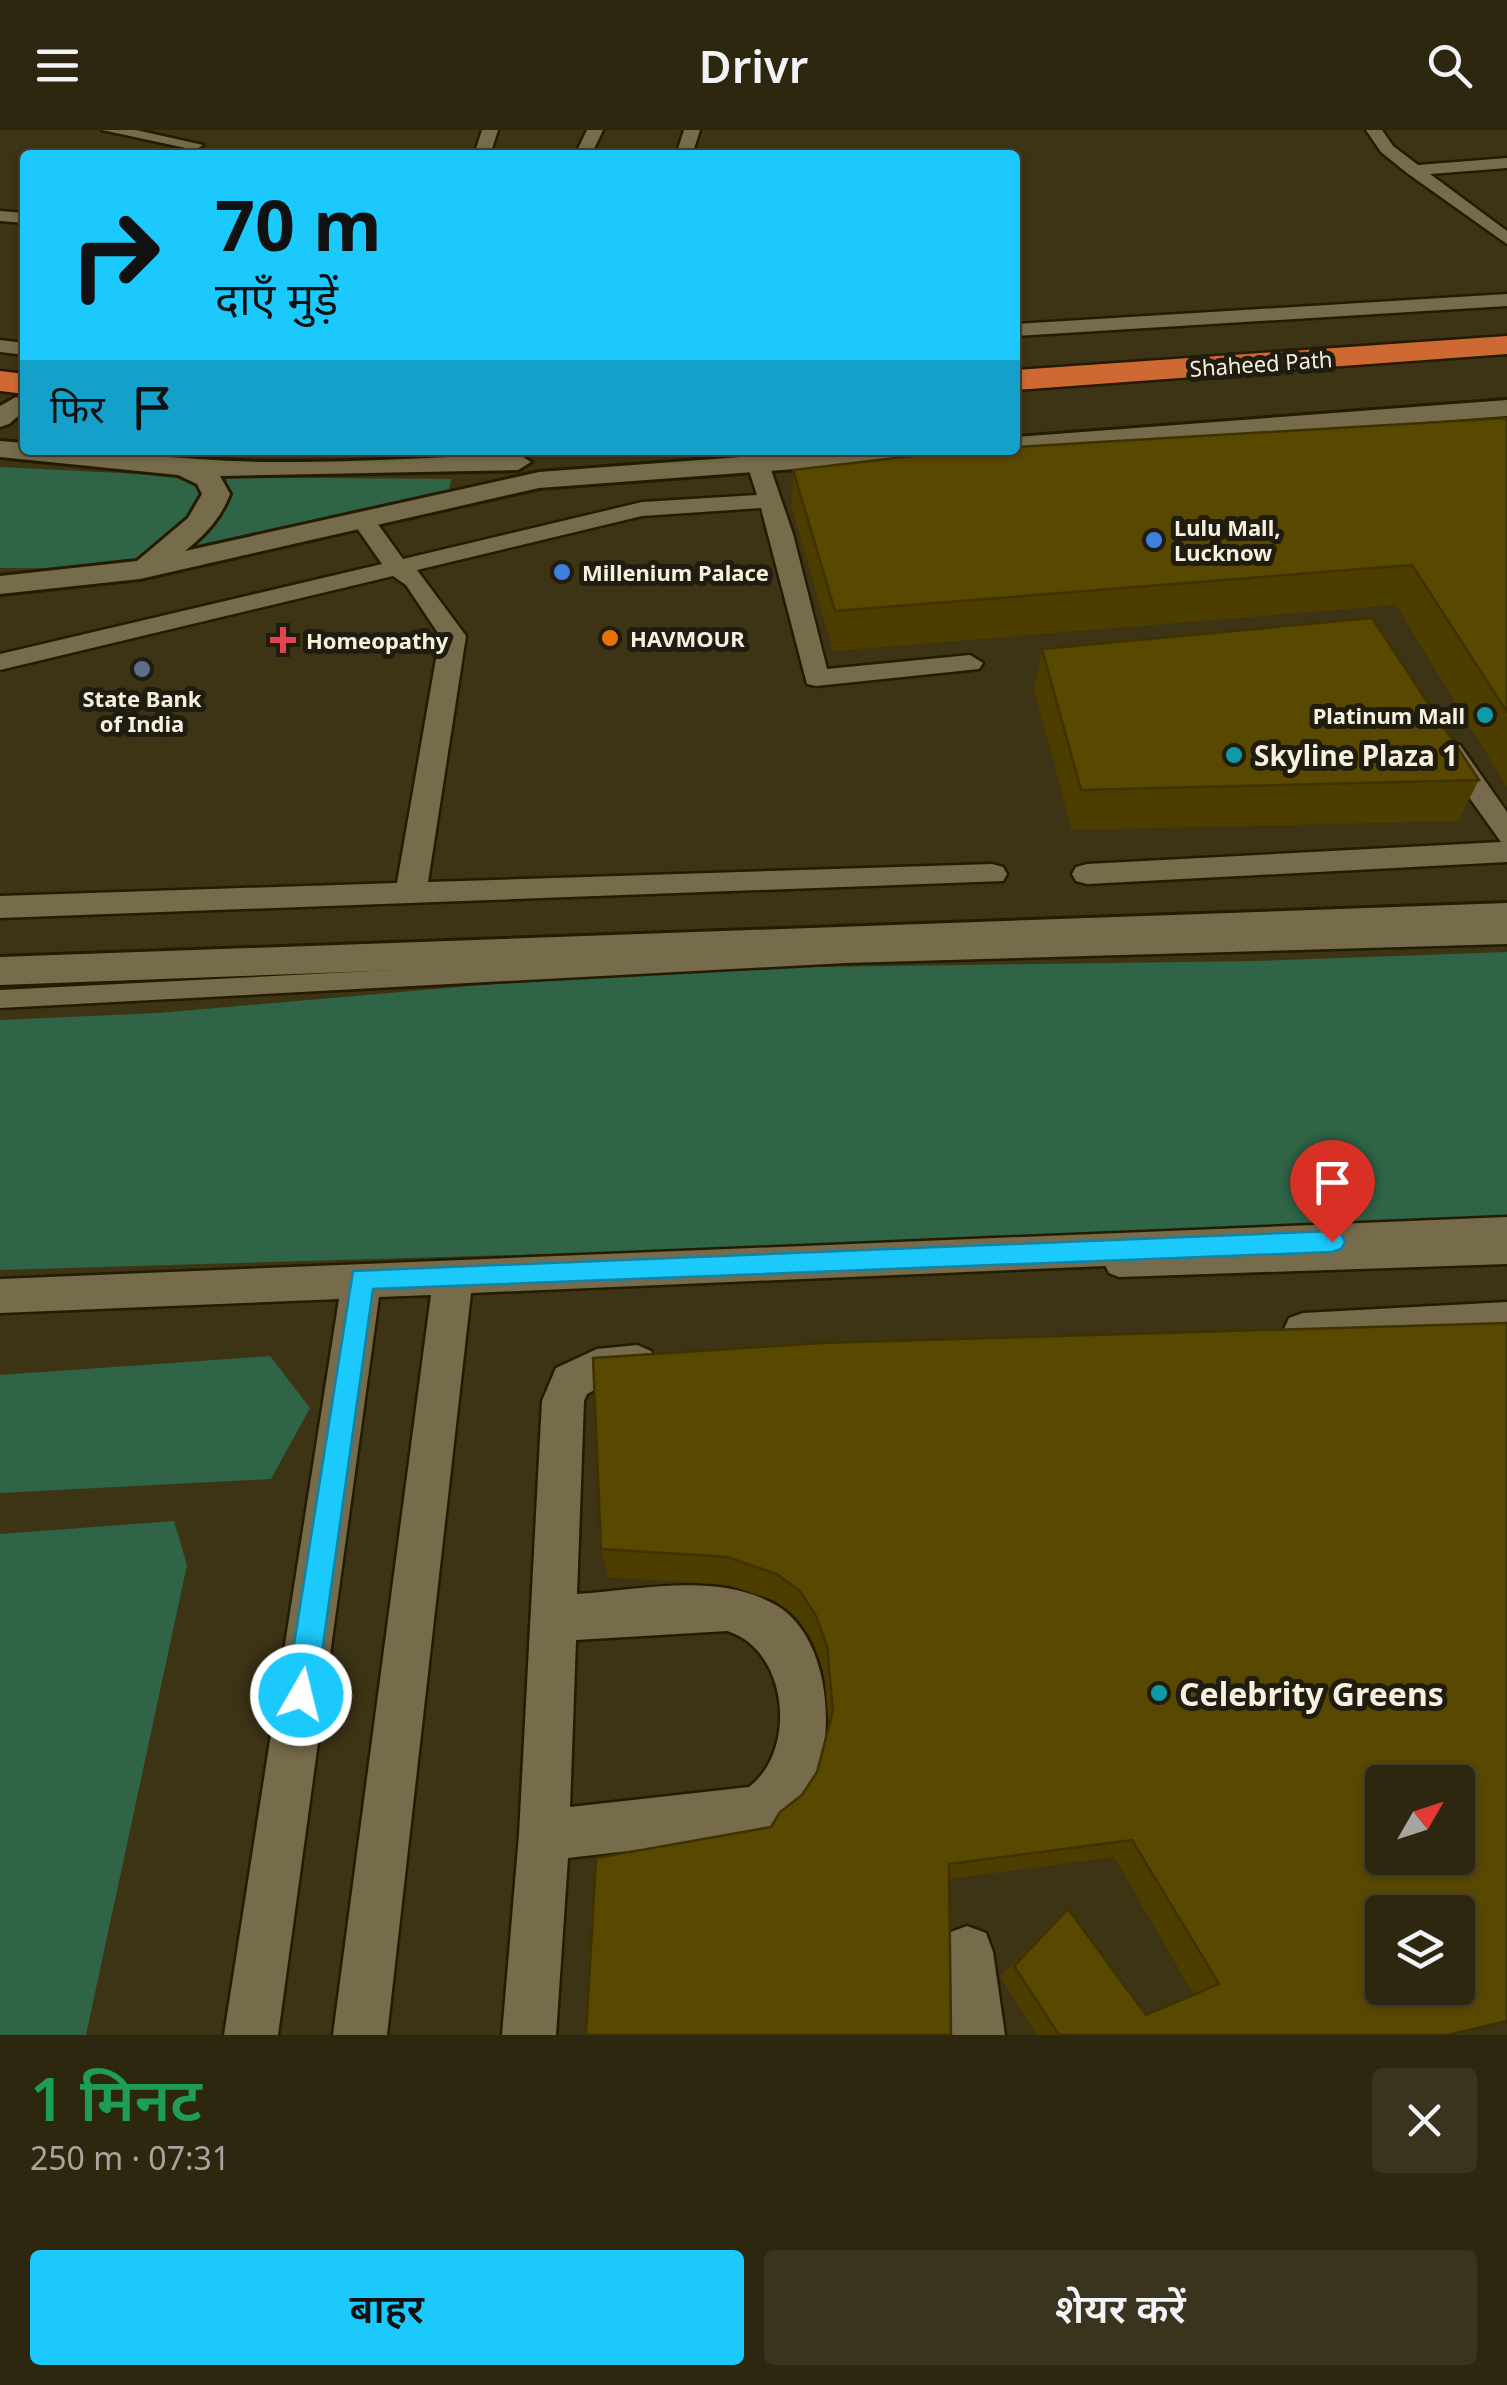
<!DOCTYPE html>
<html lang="hi">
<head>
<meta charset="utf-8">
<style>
	body { margin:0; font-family:"Noto Sans","Noto Sans Devanagari",sans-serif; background:#3a331e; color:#f1f3f6; height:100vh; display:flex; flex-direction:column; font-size:38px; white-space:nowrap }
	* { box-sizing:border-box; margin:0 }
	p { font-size:32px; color:#a7a59f }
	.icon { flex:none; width:55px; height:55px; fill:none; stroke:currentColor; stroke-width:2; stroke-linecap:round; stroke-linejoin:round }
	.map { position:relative; height:1905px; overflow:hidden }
	.sheet { display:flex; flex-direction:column; background:#2e2710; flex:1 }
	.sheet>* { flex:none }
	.banner { position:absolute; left:20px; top:20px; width:1000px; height:305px; border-radius:10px; box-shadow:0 2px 8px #0004,0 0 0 2px #494430; background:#1bc9fc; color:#111; overflow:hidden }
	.needle { width:65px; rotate:51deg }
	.fabs { position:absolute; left:1365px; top:1635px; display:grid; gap:20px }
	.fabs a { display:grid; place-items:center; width:110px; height:110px; border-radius:10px; background:#2e2710; box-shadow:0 2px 8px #0004,0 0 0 2px #494430; font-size:50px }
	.pin { position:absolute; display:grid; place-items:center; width:85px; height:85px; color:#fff; margin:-102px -42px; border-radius:50% 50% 50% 0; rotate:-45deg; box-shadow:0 0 10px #0007 }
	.pin .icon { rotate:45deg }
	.me { position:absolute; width:110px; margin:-55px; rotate:8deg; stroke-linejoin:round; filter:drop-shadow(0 0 8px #0008) }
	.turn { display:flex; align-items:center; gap:35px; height:210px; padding:0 30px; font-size:45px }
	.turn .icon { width:130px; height:130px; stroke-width:2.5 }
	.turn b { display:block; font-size:70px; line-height:85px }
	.then { display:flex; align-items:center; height:95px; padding:0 30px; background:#0003; gap:20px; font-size:38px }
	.round { display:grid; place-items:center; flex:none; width:105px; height:105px; border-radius:10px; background:#3a331e }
	.headline { display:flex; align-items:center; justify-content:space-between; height:170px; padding:0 30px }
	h1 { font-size:60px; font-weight:600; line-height:75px; color:#1e9e55 }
	.action { display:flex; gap:20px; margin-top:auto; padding:20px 30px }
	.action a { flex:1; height:115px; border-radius:10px; background:#1bc9fc; color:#111; font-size:40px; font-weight:600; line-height:115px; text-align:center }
	.action a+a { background:#3a331e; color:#f1f3f6 }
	header { display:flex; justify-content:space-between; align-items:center; height:130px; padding:0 30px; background:#2e2710; font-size:45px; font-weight:600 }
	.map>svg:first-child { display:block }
</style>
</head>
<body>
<header><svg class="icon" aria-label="menu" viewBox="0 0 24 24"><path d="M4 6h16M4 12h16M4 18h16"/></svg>Drivr<svg class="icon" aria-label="search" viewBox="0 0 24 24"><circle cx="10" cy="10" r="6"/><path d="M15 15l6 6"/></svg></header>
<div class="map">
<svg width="1507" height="1905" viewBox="0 0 1507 1905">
	<rect width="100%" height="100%" fill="#3d3415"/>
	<!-- green -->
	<path fill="#2f6446" d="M0 337 200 347 451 349 448 366 114 439 0 438Z
		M1507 822V1103L959 1112 0 1140V890L158 883 667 839 1257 831Z
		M270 1226 310 1278 271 1349 0 1363V1245Z
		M174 1391 187 1435 86 1905H0V1404Z"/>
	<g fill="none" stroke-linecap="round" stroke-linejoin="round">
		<!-- pedestrian casing -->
		<g stroke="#241b00" stroke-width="5">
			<path id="pedestrian" d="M1507 798V814L846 833 0 878V860L846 817Z
				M1507 1110V1134L1119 1147 1109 1143 1105 1135 1109 1127 1119 1123Z"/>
		</g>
		<!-- minor casing -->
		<g stroke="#241b00" stroke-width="5">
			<path id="minor" d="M102 0H136L203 15 195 20Z
				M482 0H498L490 25H474Z
				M587 0H603L591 25H575Z
				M684 0H700L692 25H676Z
				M1366 0H1382L1393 16 1418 35 1507 28V38L1430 44 1507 101V114L1407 43 1381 22Z
				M0 81 25 83V93L0 91Z
				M1507 164V176L1015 206V194Z
				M0 210 25 213V225L0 222Z
				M758 327 769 334 793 404 827 539 970 525 983 533 979 539 816 556 807 554 761 378 642 386 417 440 466 506 428 752 992 734 1003 737 1007 744 1003 751 0 788V766L397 753 440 506 406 455 393 446 0 540V524L382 434 352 391 356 386H372L403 429 642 372 757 365 747 334Z
				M1450 612 1460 615 1507 682V732L1087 754 1076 751 1072 744 1076 737 1087 734 1501 712 1436 621 1440 615Z
				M1507 1087V1119L471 1163 387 1905H333L431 1165 379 1167 278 1905H224L339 1169 0 1183V1149Z
				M1507 1172V1208L1303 1219 1289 1214 1283 1201 1289 1188 1303 1183Z
				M637 1215 651 1221 657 1234 651 1247 602 1256 587 1264 584 1271 577 1464C641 1460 716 1442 774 1474 836 1507 841 1633 797 1682 786 1694 772 1700 758 1706L568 1728 556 1905H502L519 1705 542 1271 556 1238 597 1219ZM727 1501C788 1519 798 1620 749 1657L570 1677 576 1510Z
				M967 1796 986 1803 993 1822 1005 1905H951L941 1822 948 1803Z"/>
		</g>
		<!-- tertiary casing -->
		<g stroke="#241b00" stroke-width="6">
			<path id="tertiary" d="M16 267 25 270V280L9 294 0 297V276Z
				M1507 270V286L1015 323 1005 320H1015V307Z
				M0 311 25 313V320C107 320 189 331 271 332 353 333 436 327 518 324L531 332 518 340 220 346 230 364C221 388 205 405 185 421L539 342 834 320H955L942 328 539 358 140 449 0 464V446L137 431 188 388 202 364 197 354 178 345 0 327Z
				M1507 773V799L0 855V827Z"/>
		</g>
		<!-- trunk casing -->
		<g stroke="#241b00" stroke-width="5">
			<path id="trunk" d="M1507 206V224L1015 260V240Z
				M0 241 25 244V264L0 261Z"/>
		</g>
		<!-- pedestrian -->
		<use href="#pedestrian" fill="#766c4b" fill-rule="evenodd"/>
		<!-- minor -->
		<use href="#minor" fill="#766c4b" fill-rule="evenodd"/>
		<!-- tertiary -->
		<use href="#tertiary" fill="#766c4b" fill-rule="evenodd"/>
		<!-- trunk -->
		<use href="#trunk" fill="#cf6934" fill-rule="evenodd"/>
	</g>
	<!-- wall -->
	<path fill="#4d3e00" d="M1507 288V657L1396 475 833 521 792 378 793 340Z
		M1042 519 1479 650 1458 691 1072 700 1034 559Z
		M593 1228 1448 1905H1037L1000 1847 1052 1793 1068 1779 1146 1885 1194 1865 1114 1727 949 1749 771 1697 802 1665 817 1642 829 1598 824 1541 813 1512 798 1488 776 1471 728 1455 608 1447 601 1419Z"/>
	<!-- building -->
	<path fill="#594800" stroke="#3e3200" stroke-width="2.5" fill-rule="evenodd" d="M1507 288V582L1412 435 835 481 793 340 963 320H1015V317Z
		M1372 488 1479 650 1081 660 1042 519Z
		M1507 1193V1891L1448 1905H1059L1014 1836 1068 1779 1146 1885 1219 1854 1132 1710 949 1734 951 1905H586L596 1728 771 1697 780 1682 802 1665 817 1642 833 1581 827 1516 816 1486 800 1461 777 1444 727 1427 601 1419 593 1228 821 1213ZM1382 1652H1458V1728H1382ZM1382 1782H1458V1858H1382Z"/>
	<!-- route -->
	<path fill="#1bc9fc" stroke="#1283a4" stroke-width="2.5" d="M1332 1101 1341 1104 1345 1112 1341 1119 1332 1122 373 1159 316 1565 312 1576 301 1580 290 1576 286 1565 353 1141Z"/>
	<!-- markers -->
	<g fill="#3f7fe0" stroke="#201c0f" stroke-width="4">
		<circle cx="1154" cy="410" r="10"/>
		<circle cx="562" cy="442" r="10"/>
	</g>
	<circle fill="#e8710a" stroke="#201c0f" stroke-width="4" cx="610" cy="508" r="10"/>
	<path fill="#e0444e" stroke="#201c0f" stroke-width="4" d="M278 495h10v10h10v10h-10v10h-10v-10h-10v-10h10z"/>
	<circle fill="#5c6f8a" stroke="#201c0f" stroke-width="4" cx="142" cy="539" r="10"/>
	<g fill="#0f9aa8" stroke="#201c0f" stroke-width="4">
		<circle cx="1485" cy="585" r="10"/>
		<circle cx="1234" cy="625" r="10"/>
		<circle cx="1159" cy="1563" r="10"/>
	</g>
	<g text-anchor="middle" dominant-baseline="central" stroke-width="10" stroke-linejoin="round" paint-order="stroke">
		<!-- far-street labels -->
		<g font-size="22" fill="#f6f0de" stroke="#201c0f">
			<text transform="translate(1261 233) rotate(-4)">Shaheed Path</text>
		</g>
		<!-- far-poi labels -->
		<g font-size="22" font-weight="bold" fill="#f6f0de" stroke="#201c0f" text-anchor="start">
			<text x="1174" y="397">Lulu Mall,<tspan x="1174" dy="25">Lucknow</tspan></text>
			<text x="582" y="442">Millenium Palace</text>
			<text x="630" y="508">HAVMOUR</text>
			<text x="306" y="510">Homeopathy</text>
			<text x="142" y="568" text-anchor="middle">State Bank<tspan x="142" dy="25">of India</tspan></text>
			<text x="1465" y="585" text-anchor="end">Platinum Mall</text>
		</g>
		<!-- poi labels -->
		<g font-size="28" font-weight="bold" fill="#f6f0de" stroke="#201c0f" text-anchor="start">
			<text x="1254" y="625">Skyline Plaza 1</text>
		</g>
		<!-- near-poi labels -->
		<g font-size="32" font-weight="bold" fill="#f6f0de" stroke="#201c0f" text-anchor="start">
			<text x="1179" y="1563">Celebrity Greens</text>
		</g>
	</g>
</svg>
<div class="fabs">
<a><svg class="needle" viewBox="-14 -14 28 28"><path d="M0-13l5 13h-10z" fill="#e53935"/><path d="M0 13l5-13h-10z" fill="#a7a59f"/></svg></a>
<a><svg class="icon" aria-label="layers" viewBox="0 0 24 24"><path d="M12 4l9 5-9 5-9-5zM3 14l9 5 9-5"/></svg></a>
</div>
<div class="pin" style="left:1332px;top:1112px;background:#d93025"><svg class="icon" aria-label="arrive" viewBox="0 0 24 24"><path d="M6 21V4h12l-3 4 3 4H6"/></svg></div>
<svg class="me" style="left:301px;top:1565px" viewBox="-20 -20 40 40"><circle r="17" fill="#1bc9fc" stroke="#fff" stroke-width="3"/><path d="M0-11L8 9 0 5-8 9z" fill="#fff"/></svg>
<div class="banner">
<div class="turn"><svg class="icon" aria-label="right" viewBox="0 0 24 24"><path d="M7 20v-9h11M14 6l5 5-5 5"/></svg><div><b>70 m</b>दाएँ मुड़ें</div></div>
<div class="then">फिर<svg class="icon" aria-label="arrive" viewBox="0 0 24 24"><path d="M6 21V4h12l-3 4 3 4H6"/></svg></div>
</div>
</div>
<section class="sheet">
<div class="headline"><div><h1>1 मिनट</h1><p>250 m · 07:31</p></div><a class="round"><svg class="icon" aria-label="close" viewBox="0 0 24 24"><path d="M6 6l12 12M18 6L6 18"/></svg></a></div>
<div class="action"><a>बाहर</a><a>शेयर करें</a></div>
</section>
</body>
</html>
